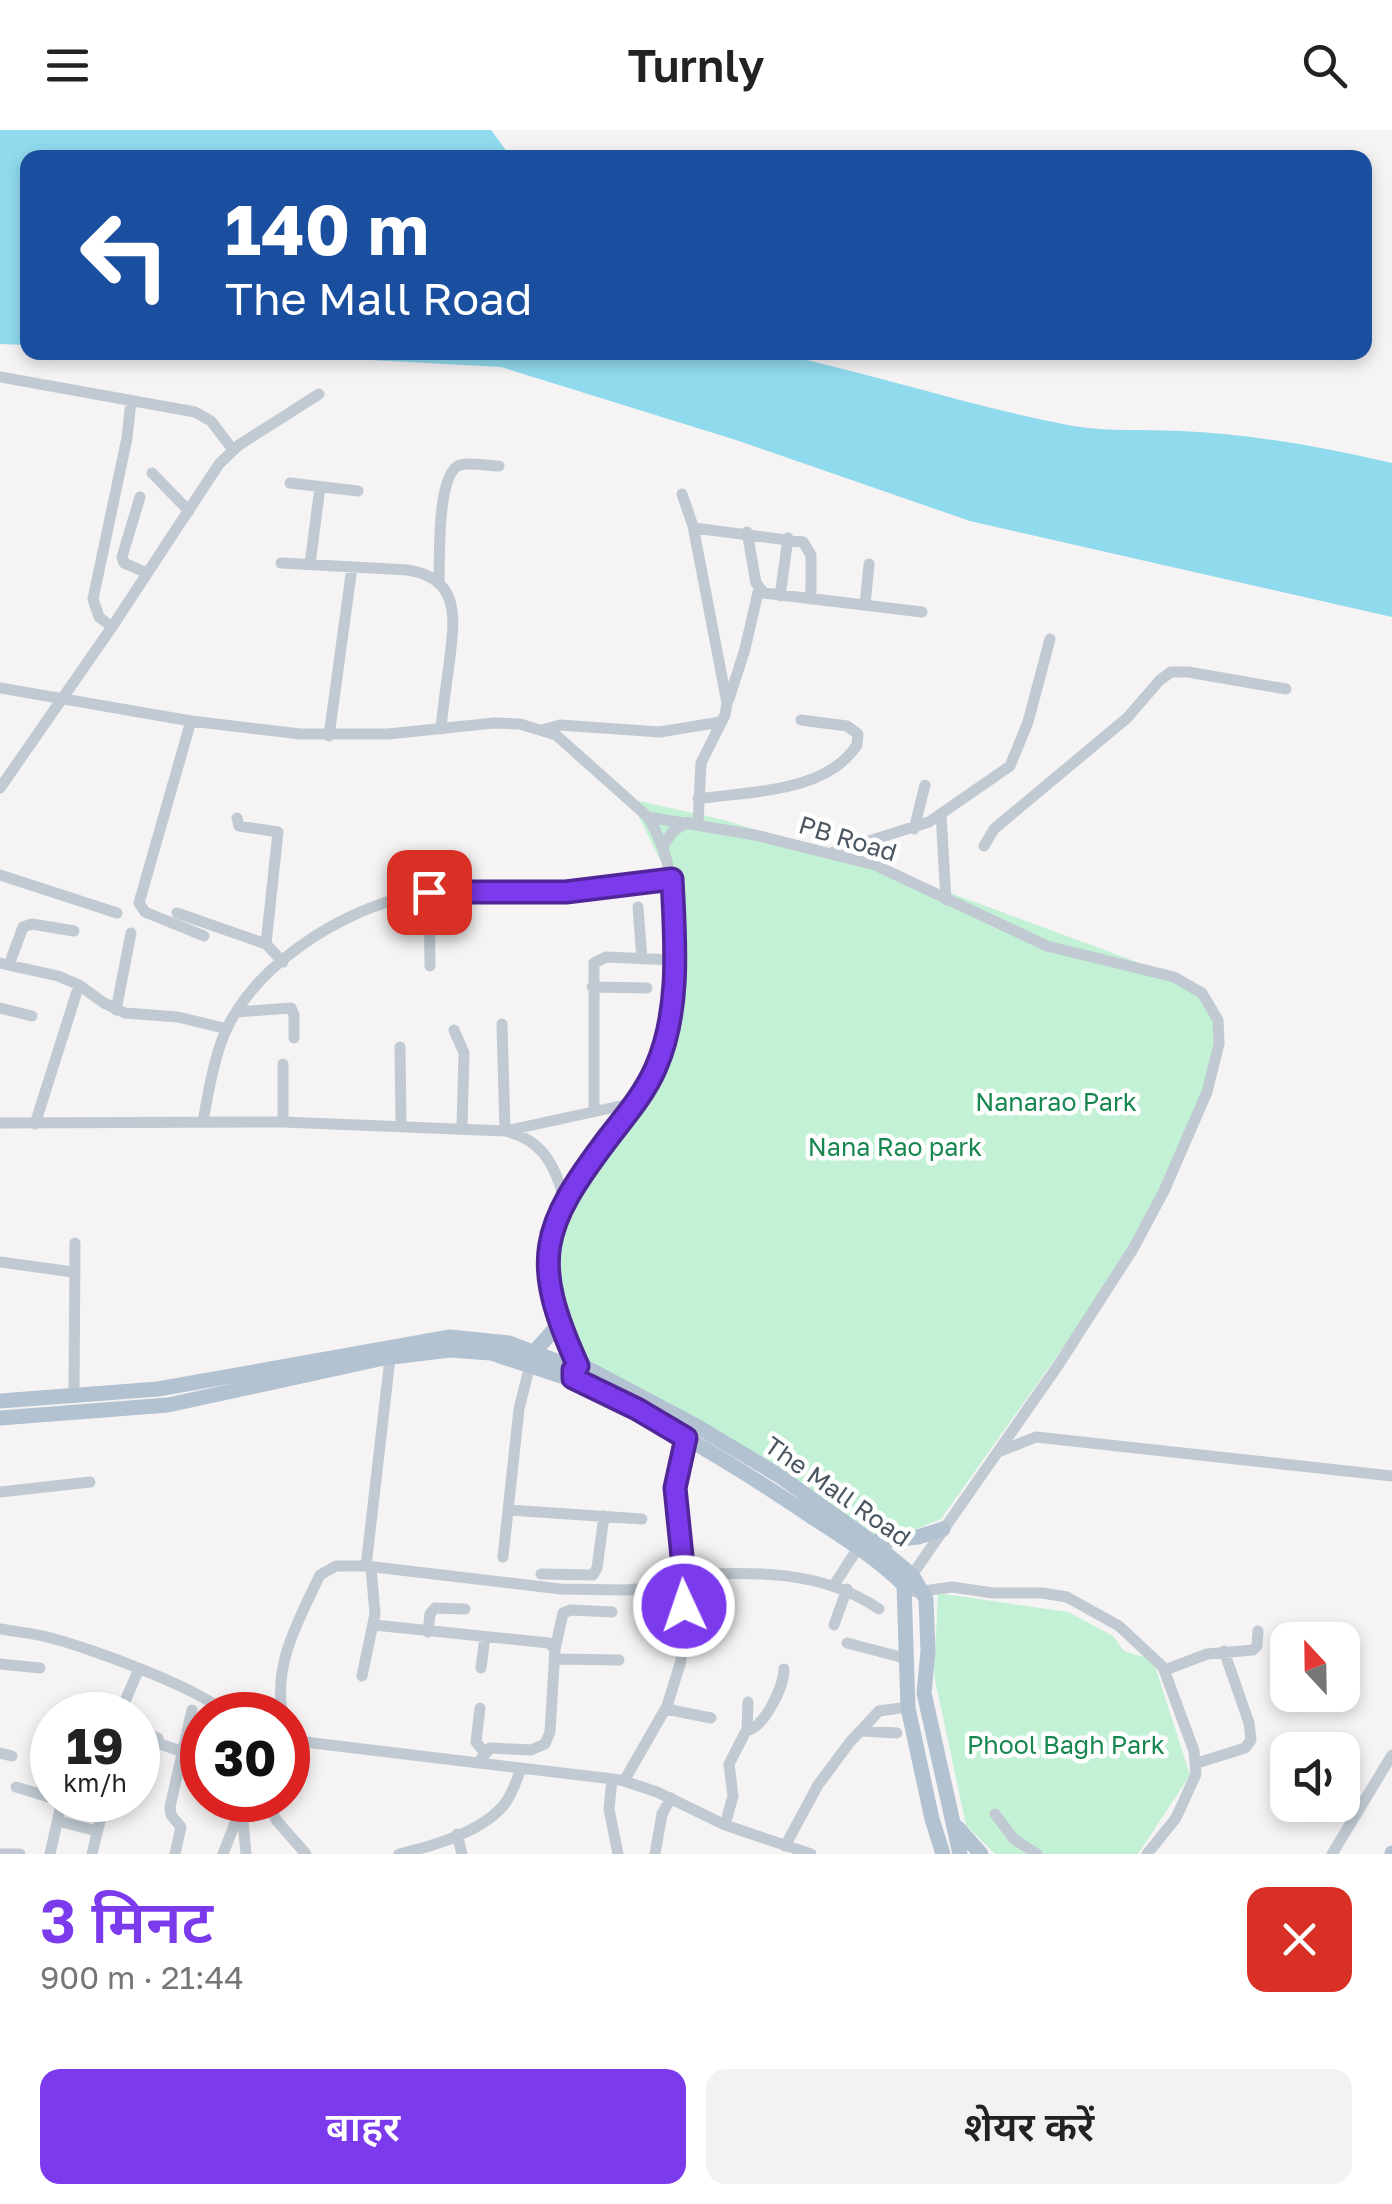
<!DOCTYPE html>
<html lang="hi">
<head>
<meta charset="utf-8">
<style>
	body { margin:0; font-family:"Golos Text","Noto Sans Devanagari",sans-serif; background:#f2f2f2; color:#222; height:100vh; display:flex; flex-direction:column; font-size:38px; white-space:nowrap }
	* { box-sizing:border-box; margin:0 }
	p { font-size:32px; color:#767676 }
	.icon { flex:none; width:55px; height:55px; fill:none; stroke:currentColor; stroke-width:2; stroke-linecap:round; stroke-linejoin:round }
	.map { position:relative; height:1724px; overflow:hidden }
	.drawer { display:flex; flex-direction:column; background:#fff; flex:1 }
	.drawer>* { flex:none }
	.hud { position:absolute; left:20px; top:20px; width:1352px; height:210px; border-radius:20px; box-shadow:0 5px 15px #0003; background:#1a4fa0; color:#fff; overflow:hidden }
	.needle { width:65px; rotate:338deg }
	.tools { position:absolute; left:1270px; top:1492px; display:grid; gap:20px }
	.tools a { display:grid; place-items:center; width:90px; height:90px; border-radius:20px; background:#fff; box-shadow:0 5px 15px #0003; font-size:50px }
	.speed { position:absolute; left:30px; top:1562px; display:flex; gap:20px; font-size:50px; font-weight:700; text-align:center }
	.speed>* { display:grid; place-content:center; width:130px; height:130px; border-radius:50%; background:#fff; box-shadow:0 5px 15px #0003; line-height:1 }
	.speed small { font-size:25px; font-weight:400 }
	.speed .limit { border:15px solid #d22; background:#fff; color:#111 }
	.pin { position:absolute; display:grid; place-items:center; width:85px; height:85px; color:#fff; margin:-42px; border-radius:20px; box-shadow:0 5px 15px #0006 }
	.me { position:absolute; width:110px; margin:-55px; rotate:357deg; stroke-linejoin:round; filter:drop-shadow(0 0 8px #0008) }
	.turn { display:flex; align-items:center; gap:35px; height:210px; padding:0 40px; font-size:45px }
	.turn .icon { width:130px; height:130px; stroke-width:2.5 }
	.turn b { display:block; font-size:70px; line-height:85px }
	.round { display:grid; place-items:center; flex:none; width:105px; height:105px; border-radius:20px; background:#f2f2f2 }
	.head { display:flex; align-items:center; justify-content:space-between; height:170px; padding:0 40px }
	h1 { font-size:60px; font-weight:600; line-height:75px; color:#7c3aed }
	.cta { display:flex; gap:20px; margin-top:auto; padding:20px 40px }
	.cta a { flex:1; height:115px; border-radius:20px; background:#7c3aed; color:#fff; font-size:40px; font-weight:600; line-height:115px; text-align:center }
	.cta a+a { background:#f2f2f2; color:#222 }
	header { display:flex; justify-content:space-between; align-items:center; height:130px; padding:0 40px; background:#fff; font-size:45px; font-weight:600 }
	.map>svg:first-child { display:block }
</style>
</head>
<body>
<header><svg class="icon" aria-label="menu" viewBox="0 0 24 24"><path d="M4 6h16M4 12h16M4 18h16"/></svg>Turnly<svg class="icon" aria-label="search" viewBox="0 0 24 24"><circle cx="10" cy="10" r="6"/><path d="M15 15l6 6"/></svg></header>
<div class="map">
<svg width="1392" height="1724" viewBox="0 0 1392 1724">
	<rect width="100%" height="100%" fill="#f5f3f3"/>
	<!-- green -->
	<path fill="#c3f1d5" d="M630 669 724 690 907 747 1191 852 1223 896 1201 985 1136 1115 941 1389 904 1404 873 1405 581 1234 561 1192 548 1136 558 1086 652 947 667 894 666 742Z
		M938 1463 1068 1482 1113 1506 1124 1521 1153 1530 1190 1645 1138 1724H995L966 1695 934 1545Z"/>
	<!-- water -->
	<path fill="#90daee" d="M0 0H491L511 27 28 28 27 215 0 214Z
		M241 223H775C875 244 972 277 1073 296 1108 302 1144 299 1180 301 1251 304 1323 317 1392 333V487L970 391 736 310 501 237Z"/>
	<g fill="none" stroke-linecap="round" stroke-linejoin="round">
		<!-- minor -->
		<path stroke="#c1cad2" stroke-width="11" d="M0 247 195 282 211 291 233 320
			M152 343 189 381
			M290 353 358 361
			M682 364 693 396 727 573 725 585 701 633 698 693
			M140 367 122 427 124 433 147 443
			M694 398 803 412 811 425V469
			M747 402 756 453 764 463 922 482
			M281 433 408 440C463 449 454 492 449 535 446 556 443 577 441 599
			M310 434 320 357
			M439 454C440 431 436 343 460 335 470 332 488 336 499 336
			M780 466 788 408
			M865 475 869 434
			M112 497 99 487 93 469 127 308 131 271
			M0 558 191 591 300 604H388L494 593 520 594 556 605 648 687 755 705 875 735 1047 816 1174 847 1202 863 1218 890 1219 914 1207 962 1164 1061 1133 1119 1059 1234 912 1445
			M729 569 745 519 759 458
			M191 591 139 773 145 782 204 806
			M542 600 560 595 660 602 720 592
			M329 606 352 437
			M0 658 112 497 219 334 239 315 319 264
			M698 669C749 661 826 663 857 615L858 604 847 596 801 590
			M941 684 946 770
			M237 688 239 696 278 702 266 814 283 832
			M914 699 925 655
			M664 715 673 701 688 692
			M984 716 994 699 1127 588 1160 550 1171 542H1188L1286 559
			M831 723 929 692 1010 636 1028 592 1050 509
			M0 745 117 783
			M429 762 430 836
			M638 777 642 829
			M177 783 266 814
			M0 833 58 846 79 855 35 994
			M9 835 23 797 32 794 74 801
			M79 855 104 873 125 883 178 887 227 899
			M592 857 647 858
			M0 878 32 886
			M116 880 131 803
			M236 882 291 878 294 885V908
			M502 894 505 1001
			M454 900 464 923 462 998
			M400 917 401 994
			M594 981V833L606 827 674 830
			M203 991C209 960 214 925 228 896 263 827 355 772 430 762 475 756 521 763 566 762 602 761 637 754 672 749
			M283 992V934
			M0 993 283 992 505 1001C541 1009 555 1034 564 1069
			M510 1000 634 973
			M0 1132 73 1142
			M578 1236C567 1212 546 1169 546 1143 546 1056 624 1010 656 938 674 898 673 854 674 811 675 766 672 726 648 687
			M74 1267 75 1113
			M1001 1321 1036 1307 1392 1346
			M0 1362 90 1352
			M509 1380 642 1389
			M503 1427 519 1279 530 1235
			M366 1436 391 1220
			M541 1444 593 1445 597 1438 604 1386
			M684 1445C753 1442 820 1439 879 1479
			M834 1455 858 1418
			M916 1462 952 1457 993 1463H1042L1067 1467 1119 1496 1163 1537 1194 1621 1196 1644 1176 1688 1147 1724
			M374 1495 549 1513 555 1519 550 1602 545 1614 531 1620 490 1618 478 1633
			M834 1495 847 1459
			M0 1499C16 1502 32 1503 47 1507 82 1515 206 1560 227 1585
			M428 1502 430 1484 435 1478 465 1479
			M847 1513 908 1529
			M555 1519 563 1483 571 1480 612 1482
			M557 1529 619 1530
			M0 1534 40 1538
			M481 1538 485 1507
			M1165 1540 1207 1524 1253 1520 1257 1516 1258 1501
			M362 1546 375 1484 371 1437
			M480 1578 476 1612 484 1622
			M666 1579 711 1588
			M224 1580 280 1573
			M119 1585 139 1539
			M283 1585C272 1536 299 1489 320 1445L336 1436H366L561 1459 625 1460 684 1455
			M138 1600 158 1608
			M746 1601C764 1598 784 1557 784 1539
			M862 1601 897 1603
			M288 1610 621 1650 657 1662 725 1695 811 1724
			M152 1611 183 1622
			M0 1623 12 1626
			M1197 1633 1245 1618 1251 1610 1249 1593 1224 1521
			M612 1649 609 1679 618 1724
			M624 1651 667 1576 681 1531 684 1445 675 1358 686 1308
			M16 1657 52 1668
			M40 1664 52 1625
			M241 1670 246 1724
			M265 1670 277 1691 306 1724
			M995 1684 1014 1709 1037 1724
			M58 1691 97 1701
			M725 1695 733 1666 729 1634 747 1599 748 1572
			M457 1704 462 1724
			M785 1716 818 1655 850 1612 879 1581 908 1577
			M0 1724H20
			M50 1724 61 1675 65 1670
			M92 1724 105 1670
			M175 1724 181 1697 171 1685 170 1677 192 1580
			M223 1724 240 1680
			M399 1724C433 1716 479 1703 503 1676 512 1666 516 1651 521 1639
			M655 1724 662 1684 671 1668
			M1332 1724 1392 1625"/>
		<!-- major -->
		<path stroke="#b3c2d1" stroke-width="15" d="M535 1221 560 1193
			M573 1248V1240L583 1236 698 1297 778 1345 872 1412 912 1445 926 1469 928 1521 924 1563 960 1724
			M580 1253C661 1290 738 1337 812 1387 844 1408 877 1428 904 1455L908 1578 932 1689 943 1724
			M0 1271 158 1259 450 1207 509 1213 575 1238
			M0 1288 168 1275 384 1228 450 1220 491 1223 576 1251
			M872 1412 918 1407 943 1399
			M958 1698 981 1724
			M1392 1724V1723"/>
	</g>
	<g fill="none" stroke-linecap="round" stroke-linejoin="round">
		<!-- route casing -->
		<g stroke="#51269a" stroke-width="25">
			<path id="route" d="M429 762H566L672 749C675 810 681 880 656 937 645 963 626 985 609 1007 540 1098 530 1130 578 1236L573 1240V1248L637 1279 686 1308 675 1358 684 1446V1476"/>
		</g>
		<!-- route -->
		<use href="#route" stroke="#7c3aed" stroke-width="18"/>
	</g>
	<g text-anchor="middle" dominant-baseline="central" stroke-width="9" stroke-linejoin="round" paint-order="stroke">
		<!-- street labels -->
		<g font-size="25" fill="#4a5661" stroke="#fff">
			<text transform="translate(848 708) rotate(17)">PB Road</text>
			<text transform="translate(838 1361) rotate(35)">The Mall Road</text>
		</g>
		<!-- park labels -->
		<g font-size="25" fill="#17864f" stroke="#fff">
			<text x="1056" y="971">Nanarao Park</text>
			<text x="895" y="1016">Nana Rao park</text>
			<text x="1066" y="1614">Phool Bagh Park</text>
		</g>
	</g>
</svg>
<div class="tools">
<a><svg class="needle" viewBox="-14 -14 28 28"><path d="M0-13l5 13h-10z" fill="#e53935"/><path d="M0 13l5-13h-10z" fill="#767676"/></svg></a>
<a><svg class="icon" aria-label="sound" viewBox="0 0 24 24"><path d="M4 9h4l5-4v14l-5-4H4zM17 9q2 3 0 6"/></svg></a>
</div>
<div class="speed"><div>19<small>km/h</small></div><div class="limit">30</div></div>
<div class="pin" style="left:429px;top:762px;background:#d93025"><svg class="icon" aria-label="arrive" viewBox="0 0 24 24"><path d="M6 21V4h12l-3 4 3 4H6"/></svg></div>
<svg class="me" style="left:684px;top:1476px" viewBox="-20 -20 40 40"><circle r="17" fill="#7c3aed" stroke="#fff" stroke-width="3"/><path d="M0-11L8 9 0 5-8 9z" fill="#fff"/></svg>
<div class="hud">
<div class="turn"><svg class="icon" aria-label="left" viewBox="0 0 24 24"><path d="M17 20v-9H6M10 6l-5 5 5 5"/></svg><div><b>140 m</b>The Mall Road</div></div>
</div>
</div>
<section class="drawer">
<div class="head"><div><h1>3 मिनट</h1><p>900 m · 21:44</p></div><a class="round" style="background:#d93025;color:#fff"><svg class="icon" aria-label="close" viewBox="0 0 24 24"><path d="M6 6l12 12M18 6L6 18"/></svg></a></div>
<div class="cta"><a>बाहर</a><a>शेयर करें</a></div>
</section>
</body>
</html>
